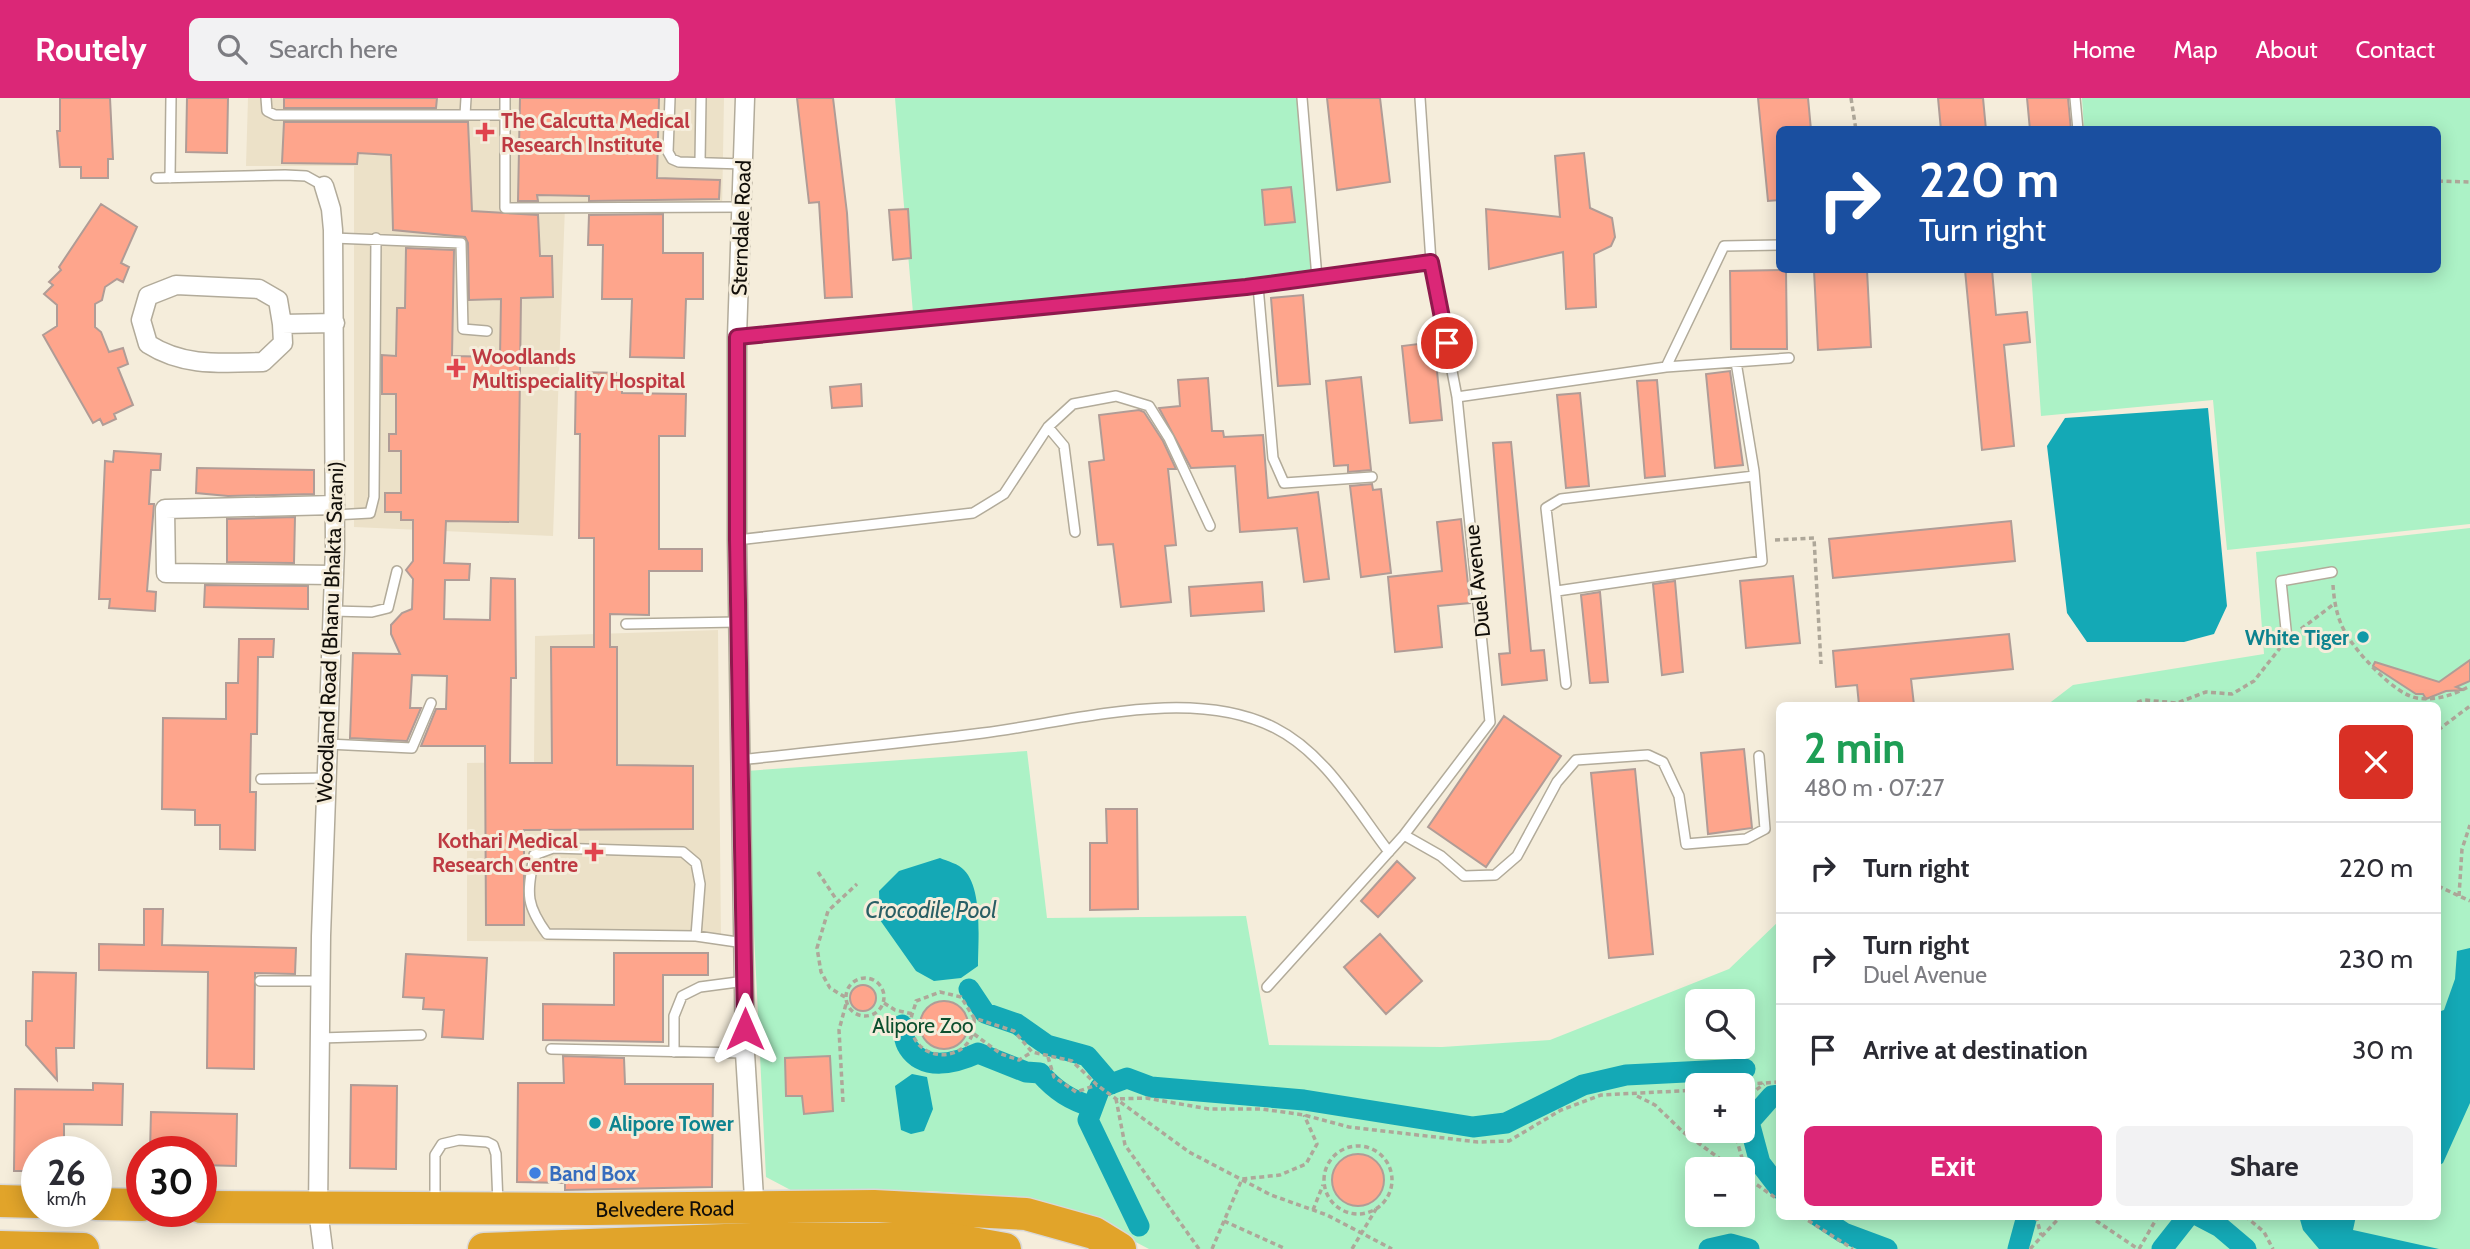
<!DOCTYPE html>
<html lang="en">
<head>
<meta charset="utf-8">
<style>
	body { margin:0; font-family:Cabin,sans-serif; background:#f2f2f3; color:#2b2b33; height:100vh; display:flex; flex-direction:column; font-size:26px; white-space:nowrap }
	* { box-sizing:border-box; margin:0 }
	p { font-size:23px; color:#7c7c81 }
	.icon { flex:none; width:38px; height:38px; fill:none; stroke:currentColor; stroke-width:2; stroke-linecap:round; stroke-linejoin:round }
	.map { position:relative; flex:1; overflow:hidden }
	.drawer { position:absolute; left:1776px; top:604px; width:665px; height:518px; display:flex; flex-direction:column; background:#fff; border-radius:10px; box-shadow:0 4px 18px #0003 }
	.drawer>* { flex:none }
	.guide { position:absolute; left:1776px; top:28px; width:665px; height:147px; border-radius:10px; box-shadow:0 4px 18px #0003; background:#1a4fa0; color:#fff; overflow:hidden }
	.controls { position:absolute; left:1685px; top:891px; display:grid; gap:14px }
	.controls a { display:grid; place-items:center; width:70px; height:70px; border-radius:10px; background:#fff; box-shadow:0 4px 18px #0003; font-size:35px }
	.speed { position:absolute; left:21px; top:1038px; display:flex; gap:14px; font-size:35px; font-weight:700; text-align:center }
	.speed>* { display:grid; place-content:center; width:91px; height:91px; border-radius:50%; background:#fff; box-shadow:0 4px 18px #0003; line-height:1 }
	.speed small { font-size:18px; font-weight:400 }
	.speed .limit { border:10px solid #d22; background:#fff; color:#111 }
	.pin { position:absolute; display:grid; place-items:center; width:60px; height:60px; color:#fff; margin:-30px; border:4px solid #fff; border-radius:50%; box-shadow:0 2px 7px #0007 }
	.me { position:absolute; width:77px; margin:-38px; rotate:0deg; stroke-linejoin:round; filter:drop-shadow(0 0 5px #0008) }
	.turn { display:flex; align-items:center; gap:24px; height:147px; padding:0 28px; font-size:32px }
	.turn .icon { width:91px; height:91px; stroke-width:2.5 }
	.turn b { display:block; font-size:49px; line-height:60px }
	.round { display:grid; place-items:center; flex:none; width:74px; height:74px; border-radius:10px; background:#f2f2f3 }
	.headline { display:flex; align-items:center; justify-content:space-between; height:119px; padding:0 28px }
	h1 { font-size:42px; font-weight:700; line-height:52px; color:#1e9e55 }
	.primary-button { display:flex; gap:14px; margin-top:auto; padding:14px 28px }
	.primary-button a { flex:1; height:80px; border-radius:10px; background:#db2777; color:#fff; font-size:28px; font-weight:700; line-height:80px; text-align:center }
	.primary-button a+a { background:#f2f2f3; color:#2b2b33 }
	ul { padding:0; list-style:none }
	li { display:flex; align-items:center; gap:21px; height:91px; padding:0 28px; border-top:2px solid #e1e1e2 }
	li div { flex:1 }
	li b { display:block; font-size:26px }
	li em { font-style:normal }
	header { display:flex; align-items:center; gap:42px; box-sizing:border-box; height:98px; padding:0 35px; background:#db2777; color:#fff }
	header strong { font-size:33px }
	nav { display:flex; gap:38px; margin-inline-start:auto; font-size:24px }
	.search { width:490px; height:63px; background:#f2f2f3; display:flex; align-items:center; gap:18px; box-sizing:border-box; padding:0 24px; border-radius:10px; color:#7c7c81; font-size:26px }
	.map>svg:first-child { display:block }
</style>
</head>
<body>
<header>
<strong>Routely</strong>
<div class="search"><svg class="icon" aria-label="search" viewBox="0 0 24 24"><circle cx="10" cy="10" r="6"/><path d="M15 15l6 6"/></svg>Search here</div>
<nav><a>Home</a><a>Map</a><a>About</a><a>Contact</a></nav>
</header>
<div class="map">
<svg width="2470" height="1151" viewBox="0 0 2470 1151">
	<rect width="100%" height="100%" fill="#f5eddb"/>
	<!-- built -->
	<path fill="#ece1c8" d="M248 0H724L722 114 565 108 553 438 354 429V68H246Z
		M718 532 721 844 467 843V665L534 664 535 538Z"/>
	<!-- green -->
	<path fill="#acf2c6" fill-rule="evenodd" d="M895 0H1300L1313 176 913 215Z
		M2082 0H2470V426L2227 452 2213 302 2041 318 2031 172H2438V32L2084 31Z
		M2470 430V1151H1149L1076 1113 1005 1098 929 1093 802 1098 766 1079 746 673 1027 653 1047 820 1246 818 1269 947 1442 949 1550 942 1729 871 1780 822V1118H2438V607H2047L2073 587 2264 556 2256 454ZM1698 903H1743V948H1698ZM1698 987H1743V1032H1698ZM1698 1071H1743V1116H1698Z"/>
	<!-- water -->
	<path fill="#14a9b6" d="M2208 310 2227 508 2214 536 2184 544H2087L2067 515 2047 348 2065 320Z
		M940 760C947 763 959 766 964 772 983 791 978 843 978 868L961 880 934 883 916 873 880 822 879 793 899 773Z
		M2470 850V1005L2443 1065 2438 1068V914L2444 912 2455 881 2457 853Z
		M912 976 927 979 933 1011 924 1033 911 1036 901 1032 895 988Z
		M2299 1118H2356L2353 1132 2439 1151H2319L2303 1132Z"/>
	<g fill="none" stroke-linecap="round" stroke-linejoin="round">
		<!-- canal -->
		<path stroke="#14a9b6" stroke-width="21" d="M969 891 985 915 1017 926 1047 947 1087 958 1111 986
			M902 927C904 934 904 944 908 949 924 974 956 965 978 955L1026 974 1040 975C1056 993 1070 1002 1093 1009
			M1780 997 1772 998 1749 1024 1760 1065 1780 1091
			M1818 1118 1844 1135 1887 1151
			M2199 1118 2220 1129 2246 1151
			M1139 1128 1088 1022 1100 990 1127 980 1151 989 1304 1002 1473 1029 1506 1025 1583 987 1626 977 1745 971
			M1709 1151 1731 1146 1749 1151
			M2018 1151 2027 1118
			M2162 1151 2188 1118"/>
	</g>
	<!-- building -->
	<path fill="#fea58c" stroke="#b09c96" stroke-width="2" d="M60 0H110L113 61H108V80H81V69H60L57 33H60Z
		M187 0H228L227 55 186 54Z
		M284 0H437L436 10H284Z
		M520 0H659L657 80 720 82 719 101 589 103V98L537 97 538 103H518Z
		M797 0H833L847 115 852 199 825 200 819 104 809 105Z
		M1327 0H1380L1390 84 1337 92Z
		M1758 0H1808L1811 32H1780V102L1768 103Z
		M1938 0H1983L1986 32H1941Z
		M2027 0H2068L2071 32H2030Z
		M284 24H468L472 113 538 117 540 158H552L553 199 521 200 518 424 446 423 444 465 470 466 469 482H445L444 521 490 522 491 480 515 481 516 580H511L510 665H552L551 549H594V440H579L580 336H575L576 274 622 275V295L686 296 685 338H659V451H702V473H649V517L610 516V549H617V667L693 668V731L524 732V827H486L485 648H421L436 611H446L447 578 412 577 410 610H421L407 643 350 640 353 555 400 556 391 536V527L402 515 412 511 413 481 406 472 413 463V422H401V414H385V395H401V353H389V336H396V296H382V257L396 258 397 210H405L406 150 454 152 452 258 500 259 501 201 469 202 468 145 465 139 393 132 391 57 358 55 357 66 282 65Z
		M1584 55 1590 110 1612 120 1615 139 1611 148 1594 156 1596 209 1566 211 1563 154 1489 171 1486 111 1560 119 1555 58Z
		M1291 89 1295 124 1265 127 1262 92Z
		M101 106 137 129 121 165 129 169 123 184 117 181 105 189 102 202 95 206V229L101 234 109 254 123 250 128 266 118 270 133 307 114 316 116 321 103 327 100 321 93 325 43 237 57 228V207L44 196 53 187 49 184 61 172 59 169Z
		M908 111 911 160 893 162 889 112Z
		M663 116V155H703V201H686L684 260 630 259 632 201H602L603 147H588L589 117Z
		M1786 172 1787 251H1731L1730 173Z
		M1814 172H1867L1871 249 1818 252Z
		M1965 172H1992L1996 217 2027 214 2030 244 2004 247 2014 348 1982 352Z
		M1303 197 1310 286 1278 288 1271 200Z
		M1434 244 1442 322 1410 325 1402 248Z
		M1730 273 1743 367 1715 370 1706 276Z
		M1361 279 1371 372 1348 374V367L1334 368 1326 283Z
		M1208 280 1212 333H1223L1224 339 1263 337 1268 400 1318 394 1329 481 1304 484 1297 430 1240 434 1235 368 1191 370 1159 310 1180 308 1178 282Z
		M1657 282 1665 378 1645 380 1637 283Z
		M861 286 862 308 832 310 830 289Z
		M1580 295 1589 388 1566 390 1557 297Z
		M1139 312 1144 314 1163 343 1176 371H1168L1176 447 1165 448 1171 504 1121 509 1113 446 1098 447 1089 364 1104 362 1099 317Z
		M1511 344 1531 553 1544 552 1547 582 1502 587 1499 556 1510 555 1493 345Z
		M114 353 161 356 160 372H151L149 406H154L147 493 156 494 155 513 109 510 110 501H99L105 363 113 364Z
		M197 370 314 372V396L228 398 196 395Z
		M1372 386 1373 392 1381 391 1391 475 1361 479 1350 388Z
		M295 419 294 465 227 464V421Z
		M1461 421 1470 505 1438 508 1442 549 1395 554 1388 479 1442 473 1437 424Z
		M2011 423 2015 463 1833 480 1829 441Z
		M1793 478 1800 545 1746 550 1740 483Z
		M1675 483 1683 574 1662 577 1653 486Z
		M1262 484 1264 513 1191 518 1189 489Z
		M205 487 308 488V511L204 509Z
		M1600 494 1608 584 1590 585 1581 497Z
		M2009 536 2013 571 1911 581 1914 607H1859L1857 587 1836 589 1833 553Z
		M239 541H274L273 559H258L257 636H251L250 694H256L255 752 220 751V727H195V712L162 711 163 620 226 621V585H238Z
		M2470 562V583L2456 589 2464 592 2446 593 2426 601 2423 596H2416L2373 568 2375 564 2439 584Z
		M1504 618 1561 658 1486 769 1428 729Z
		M1744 651 1752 730 1708 736 1701 655Z
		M1635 671 1653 856 1609 860 1591 675Z
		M1106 711H1137L1138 811 1090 812V745H1107Z
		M1397 763 1415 780 1378 819 1361 803Z
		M144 811H163L162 847 296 850 295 876 255 875 254 971 207 970 208 874 99 872V846L144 847Z
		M1380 836 1422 883 1386 916 1344 869Z
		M614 855H708V877H663V944L543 942V906L614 907Z
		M406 856 487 860 483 941 442 939 444 912 423 911 424 900 403 899Z
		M33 874 76 875 74 950H56L57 982 26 947V923H32Z
		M850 900a13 13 0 1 1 26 0a13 13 0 1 1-26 0Z
		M920 927a24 24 0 1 1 48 0a24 24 0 1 1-48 0Z
		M563 958 624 960 625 986H713L712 1089 565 1092V1085L517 1084 518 985H564Z
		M830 958 833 1013 804 1016 802 998H786L785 960Z
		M93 985 123 986 122 1027 64 1026V1054H37V1073H14L15 991 93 992Z
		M351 987 397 988 396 1071 350 1070Z
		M151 1014 237 1016 236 1068 201 1067V1054H150Z
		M1332 1082a26 26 0 1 1 52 0a26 26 0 1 1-52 0Z"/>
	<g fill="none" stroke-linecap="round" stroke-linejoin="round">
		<!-- lane casing -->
		<g stroke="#b2ab9a" stroke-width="12">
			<path id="lane" d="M266 0 267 13 275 17H505
				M505 0V110L742 109
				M670 0 668 54 672 61 679 64 743 66
				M1302 0 1317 180
				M2075 0 2078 32
				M465 17 466 0
				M700 64 701 0
				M156 80 285 77 306 78 324 88
				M170 80 171 0
				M333 140 461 145 463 231 487 233
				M1258 188 1273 360 1284 385 1372 379
				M737 239 1246 189 1431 164
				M1666 269 1724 148 1780 147
				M1457 299 1666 269 1789 260
				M1048 329 1064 348 1075 434
				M334 417 370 415 374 399 376 140
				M737 442 973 415 1004 396 1048 329 1073 306 1116 298 1149 308 1169 340 1210 428
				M1557 493 1762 463 1754 373 1736 264
				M332 513 372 514 388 510 397 473
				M626 526 738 524
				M2287 541 2281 483 2332 474
				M1566 586 1546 410 1561 401 1754 378
				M327 646 412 650 431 605
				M740 662C821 653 902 645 983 635 1072 624 1191 587 1275 630 1325 655 1356 711 1389 754
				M261 681 326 680
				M1404 737 1441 758 1464 778 1495 777 1517 758 1557 684 1576 662 1648 657 1663 664 1679 698 1686 746 1746 741 1765 731 1759 658
				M696 838 700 786 696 765 683 754 553 750 534 757C528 795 524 804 547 836L696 838 744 845
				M260 883H321
				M1267 889 1404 737 1490 624 1457 299 1431 164 1420 0
				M320 940 421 937
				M551 951 745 955
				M674 954V918L682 898 700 889 745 883
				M435 1106V1057L442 1046 459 1042 487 1044 493 1047 496 1056 498 1106"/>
		</g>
		<!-- street casing -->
		<g stroke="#b2ab9a" stroke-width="21">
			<path id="street" d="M745 0 737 239V442L745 955 755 1116
				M282 226 283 245 263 264C221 265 184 269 148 246L141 222 148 198 176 187 259 191 278 202 282 226 335 225
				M333 477 166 475 165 411 335 407
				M323 1151 318 1112 321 838 335 449 333 132 331 111 324 88"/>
		</g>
		<!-- highway casing -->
		<g stroke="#d9d8d8" stroke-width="35">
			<g id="highway">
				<path d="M0 1103 37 1104"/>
				<path d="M96 1106 142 1107"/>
				<path id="s1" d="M201 1109 590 1111 874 1108 1026 1116 1094 1135 1120 1151"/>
				<path d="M0 1149 83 1151"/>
				<path d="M484 1151 752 1141H950L1005 1151"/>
			</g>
		</g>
		<!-- path -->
		<path stroke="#aea799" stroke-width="3.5" stroke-dasharray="5 3.5" stroke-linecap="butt" d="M1851 0 1856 32
			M2438 83 2470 84
			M1775 442 1814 440 1821 566
			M2333 487C2334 503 2337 520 2345 534 2356 554 2395 597 2417 600 2436 603 2453 597 2470 588
			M2301 531 2334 506
			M2102 607H2112
			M2129 607 2144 602 2177 605 2206 594 2232 596 2254 583 2280 550
			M2438 632 2470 608
			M818 774 838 804
			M2438 788 2470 803
			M2459 798 2462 751 2470 727
			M846 899a19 19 0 1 1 38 0a19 19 0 1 1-38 0Z
			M845 899 830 890 821 874 817 850 828 813 857 786
			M884 905 895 912 913 916
			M974 920C978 968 911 968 911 925 910 918 915 910 916 903L940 894 961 899 974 920 1014 933 1032 954 1072 963 1097 987 1189 1054 1271 1097 1327 1117 1392 1151
			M974 936 1001 956 1019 962 1032 954
			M1048 959 1054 979 1076 994 1097 987
			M1732 987 1780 984
			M1637 998 1655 1007 1683 1034 1734 1071
			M1743 1002 1764 986
			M843 1004 839 932 846 906
			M1734 1032 1748 1081
			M1324 1082a34 34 0 1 1 68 0a34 34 0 1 1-68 0Z
			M1743 1077 1780 1103
			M1313 1112 1323 1087
			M1801 1118 1853 1151
			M2036 1118 2041 1137
			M2089 1118 2138 1151
			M2245 1118 2264 1134 2273 1151
			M1224 1123 1286 1151
			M1199 1151 1125 1047 1116 1001 1146 1000 1209 1011H1262L1304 1017 1349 1029 1478 1044 1509 1043 1561 1012 1601 997 1698 992
			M1212 1151 1242 1081 1280 1077 1306 1066 1317 1046 1304 1017
			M1352 1151 1376 1111
			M2030 1151 2061 1118
			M2139 1151 2158 1118"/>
		<!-- lane -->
		<use href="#lane" stroke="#fff" stroke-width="9"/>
		<!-- street -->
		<use href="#street" stroke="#fff" stroke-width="18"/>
		<!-- highway -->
		<use href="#highway" stroke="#e1a42a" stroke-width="32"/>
	</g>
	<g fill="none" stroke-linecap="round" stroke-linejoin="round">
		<!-- route casing -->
		<g stroke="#8e194d" stroke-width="18">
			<path id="route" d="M745 931 737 442V239L1246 189 1431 164 1447 245"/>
		</g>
		<!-- route -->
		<use href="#route" stroke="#db2777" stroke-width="12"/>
	</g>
	<!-- markers -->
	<g fill="#e0444e" stroke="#f5eddb" stroke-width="2.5">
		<path d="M481.5 23.5h7v7h7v7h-7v7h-7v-7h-7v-7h7z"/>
		<path d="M452.5 259.5h7v7h7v7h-7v7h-7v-7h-7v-7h7z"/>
		<path d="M590.5 743.5h7v7h7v7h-7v7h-7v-7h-7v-7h7z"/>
	</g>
	<g fill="#0f9aa8" stroke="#f5eddb" stroke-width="2.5">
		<circle cx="2363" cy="539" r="7"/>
		<circle cx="595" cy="1025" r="7"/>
	</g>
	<circle fill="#3f7fe0" stroke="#f5eddb" stroke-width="2.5" cx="535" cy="1075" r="7"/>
	<g text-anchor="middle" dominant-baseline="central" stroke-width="6" stroke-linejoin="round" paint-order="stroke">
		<!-- health labels -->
		<g font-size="21" font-weight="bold" fill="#be3a42" stroke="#f5eddb" text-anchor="start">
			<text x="501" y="22">The Calcutta Medical<tspan x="501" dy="24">Research Institute</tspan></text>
			<text x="472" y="258">Woodlands<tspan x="472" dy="24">Multispeciality Hospital</tspan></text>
			<text x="578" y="742" text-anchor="end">Kothari Medical<tspan x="578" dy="24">Research Centre</tspan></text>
		</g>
		<!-- street labels -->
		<g font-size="21" fill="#110e09" stroke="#f5eddb">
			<text transform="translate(741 130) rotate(-88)">Sterndale Road</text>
			<text transform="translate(1477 483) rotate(-96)">Duel Avenue</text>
			<text transform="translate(330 534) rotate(-88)">Woodland Road (Bhanu Bhakta Sarani)</text>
			<text stroke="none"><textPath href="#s1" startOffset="464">Belvedere Road</textPath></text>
		</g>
		<!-- culture labels -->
		<g font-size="21" font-weight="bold" fill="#0d838f" stroke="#f5eddb" text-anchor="end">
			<text x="2349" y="539">White Tiger</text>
			<text x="609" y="1025" text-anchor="start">Alipore Tower</text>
		</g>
		<!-- park labels -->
		<g font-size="21" fill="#0d502f" stroke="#f5eddb">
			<text x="923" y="927">Alipore Zoo</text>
		</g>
		<!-- shop labels -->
		<g font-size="21" font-weight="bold" fill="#366cbe" stroke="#f5eddb" text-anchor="start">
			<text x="549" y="1075">Band Box</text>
		</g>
		<!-- water labels -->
		<g font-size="23" font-style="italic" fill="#2a5f65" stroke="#f5eddb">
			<text x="931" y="812">Crocodile Pool</text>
		</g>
	</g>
</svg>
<div class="controls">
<a><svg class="icon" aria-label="search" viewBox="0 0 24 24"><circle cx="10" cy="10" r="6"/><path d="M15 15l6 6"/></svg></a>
<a>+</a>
<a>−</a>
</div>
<div class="speed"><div>26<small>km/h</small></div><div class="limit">30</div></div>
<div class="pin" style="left:1447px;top:245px;background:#d93025"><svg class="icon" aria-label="arrive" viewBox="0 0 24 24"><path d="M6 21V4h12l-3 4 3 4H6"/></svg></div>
<svg class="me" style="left:745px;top:931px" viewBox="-20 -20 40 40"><path d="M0-17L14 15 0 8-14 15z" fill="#db2777" stroke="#fff" stroke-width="4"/></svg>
<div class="guide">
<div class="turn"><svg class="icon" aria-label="right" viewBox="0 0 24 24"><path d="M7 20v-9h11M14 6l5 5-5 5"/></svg><div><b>220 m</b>Turn right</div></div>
</div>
<section class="drawer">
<div class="headline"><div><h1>2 min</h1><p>480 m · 07:27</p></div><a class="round" style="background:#d93025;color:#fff"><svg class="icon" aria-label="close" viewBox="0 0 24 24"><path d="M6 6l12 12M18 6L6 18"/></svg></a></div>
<ul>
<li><svg class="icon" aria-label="right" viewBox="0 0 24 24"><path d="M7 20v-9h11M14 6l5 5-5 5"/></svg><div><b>Turn right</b></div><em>220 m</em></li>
<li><svg class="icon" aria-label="right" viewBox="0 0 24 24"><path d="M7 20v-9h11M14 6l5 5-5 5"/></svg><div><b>Turn right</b><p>Duel Avenue</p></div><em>230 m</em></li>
<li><svg class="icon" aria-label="arrive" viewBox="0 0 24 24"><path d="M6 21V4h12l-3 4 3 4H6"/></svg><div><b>Arrive at destination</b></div><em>30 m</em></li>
</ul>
<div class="primary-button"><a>Exit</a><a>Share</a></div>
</section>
</div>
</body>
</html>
